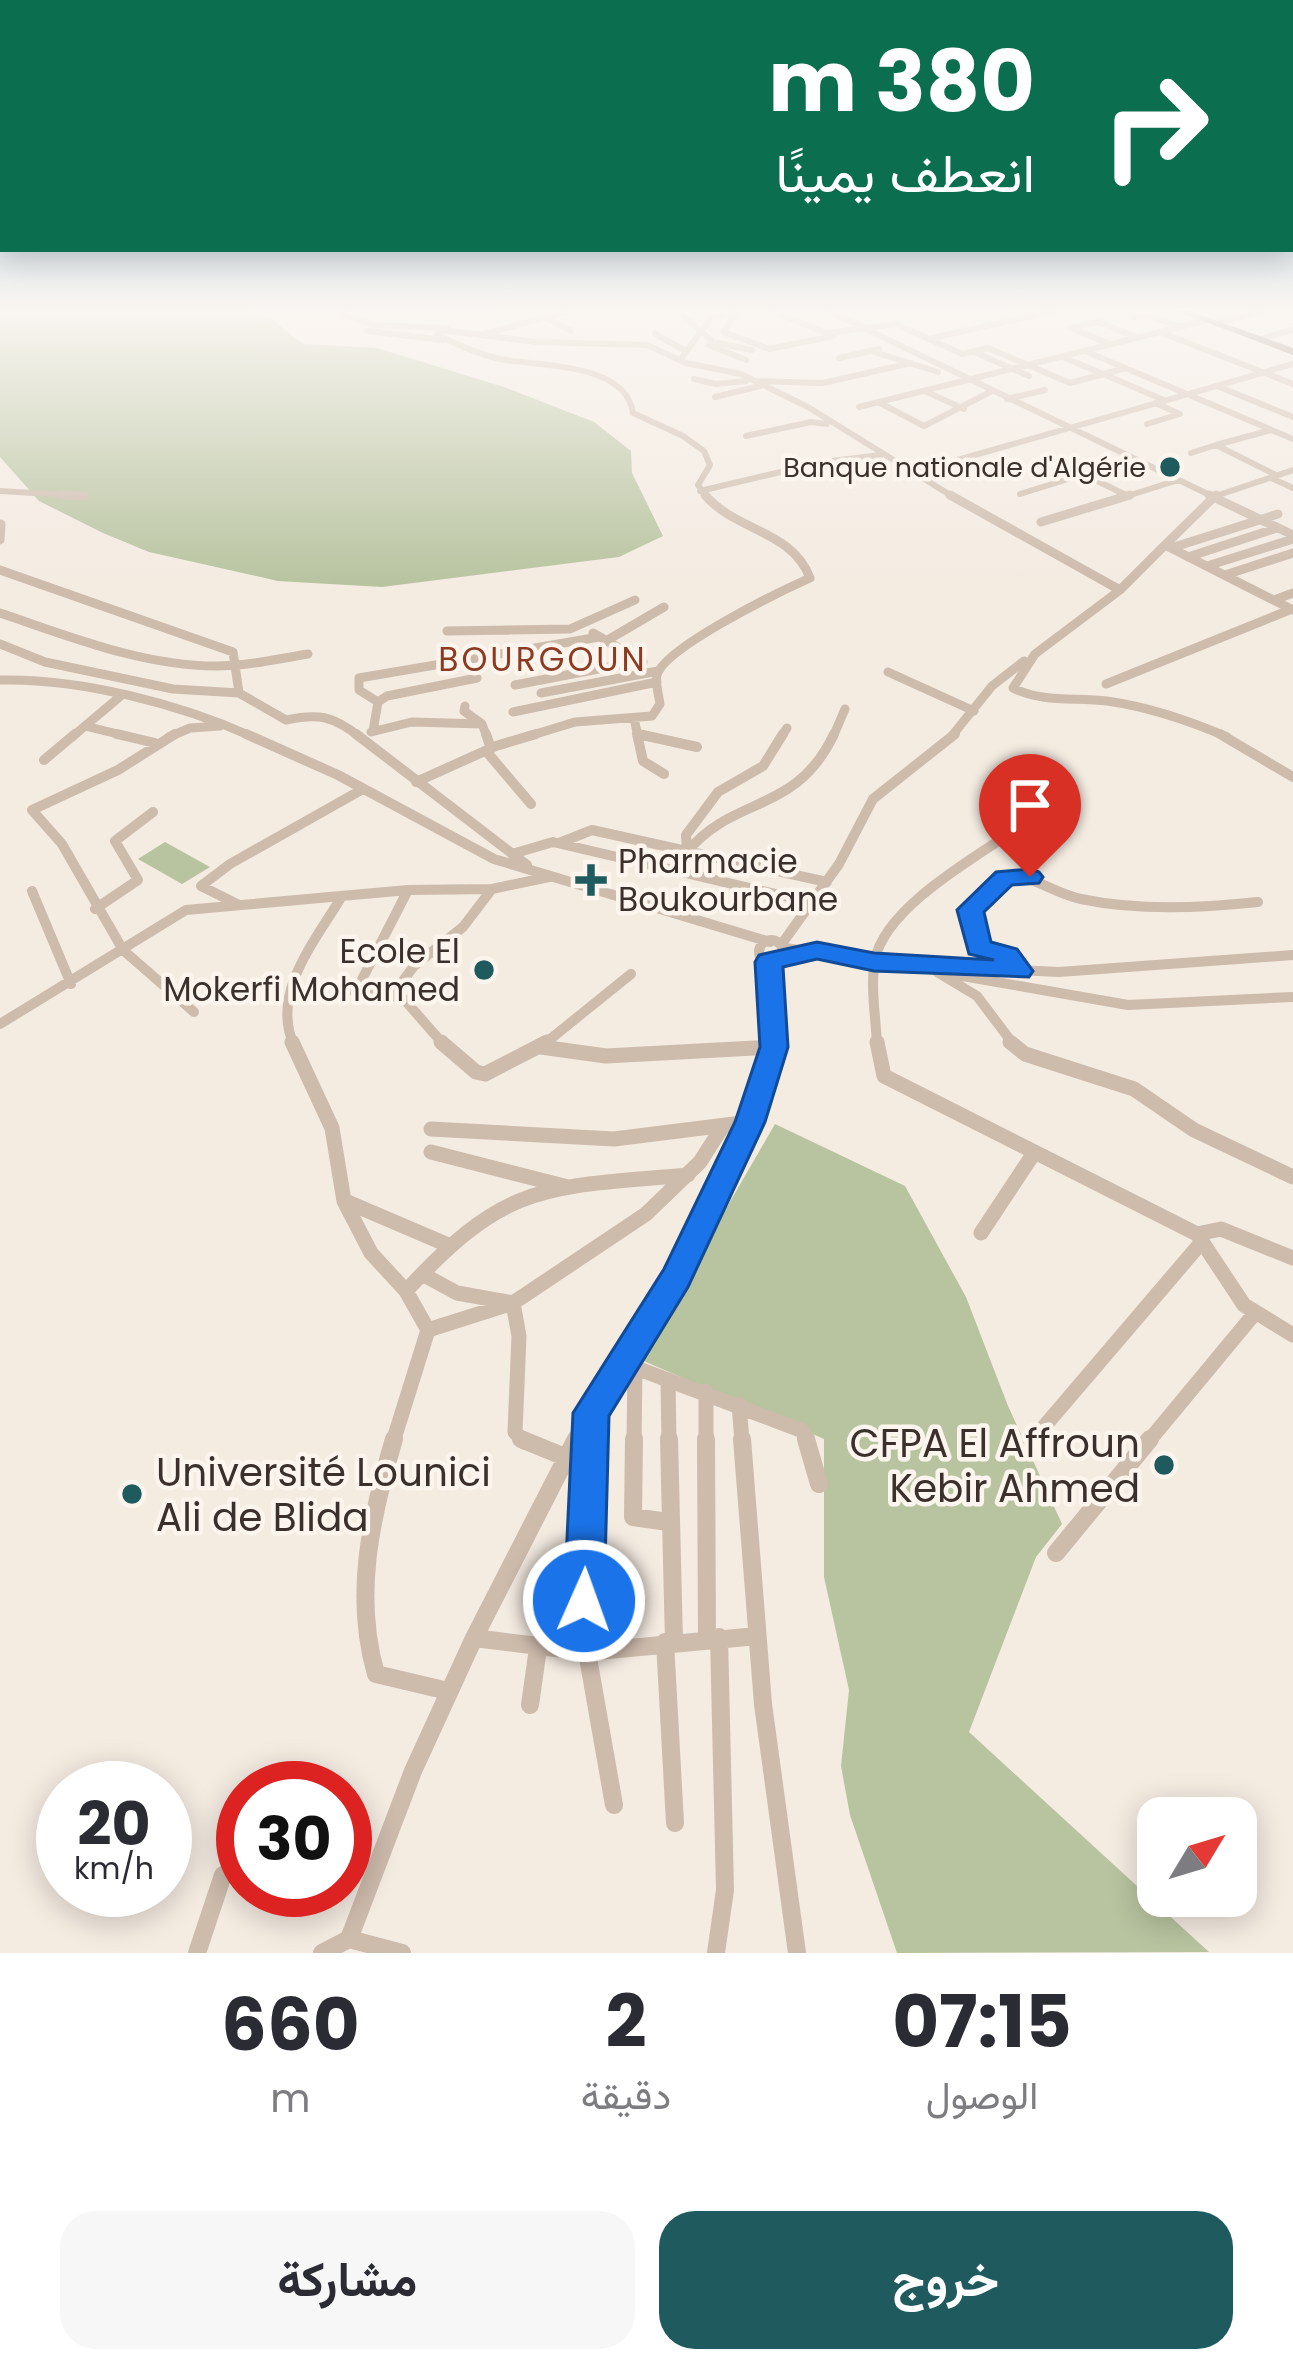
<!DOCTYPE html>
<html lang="ar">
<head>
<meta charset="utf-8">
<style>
	body { margin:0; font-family:Poppins,Vazirmatn,sans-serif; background:#f7f7f7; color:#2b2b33; direction:rtl; height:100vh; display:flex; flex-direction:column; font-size:45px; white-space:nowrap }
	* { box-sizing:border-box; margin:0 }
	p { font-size:39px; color:#7c7c81 }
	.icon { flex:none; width:66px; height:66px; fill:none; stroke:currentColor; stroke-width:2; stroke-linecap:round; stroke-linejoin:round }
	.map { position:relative; height:1953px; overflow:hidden; direction:ltr }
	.side { display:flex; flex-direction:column; background:#fff; flex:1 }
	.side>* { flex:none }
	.hud { position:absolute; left:0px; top:0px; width:1293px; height:252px; box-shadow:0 6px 30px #0003; direction:rtl; background:#0b6e4f; color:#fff; overflow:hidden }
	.needle { width:78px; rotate:52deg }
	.fabs { position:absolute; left:1137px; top:1797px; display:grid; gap:24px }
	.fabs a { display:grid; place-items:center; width:120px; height:120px; border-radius:24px; background:#fff; box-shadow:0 6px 30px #0003; font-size:60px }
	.speed { position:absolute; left:36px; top:1761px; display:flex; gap:24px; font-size:60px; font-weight:700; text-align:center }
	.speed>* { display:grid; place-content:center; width:156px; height:156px; border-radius:50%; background:#fff; box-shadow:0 6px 30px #0003; line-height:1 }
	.speed small { font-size:30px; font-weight:400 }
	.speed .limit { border:18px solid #d22; background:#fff; color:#111 }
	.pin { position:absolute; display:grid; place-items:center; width:102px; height:102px; color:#fff; margin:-123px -51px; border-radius:50% 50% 50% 0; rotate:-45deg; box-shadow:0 0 12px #0007 }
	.pin .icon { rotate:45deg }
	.me { position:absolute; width:132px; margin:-66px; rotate:2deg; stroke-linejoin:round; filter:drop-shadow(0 0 9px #0008) }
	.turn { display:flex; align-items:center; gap:42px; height:252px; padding:0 60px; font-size:54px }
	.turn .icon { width:156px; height:156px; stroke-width:2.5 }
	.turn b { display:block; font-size:84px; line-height:102px }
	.eta { display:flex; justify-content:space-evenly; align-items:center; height:204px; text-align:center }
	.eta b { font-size:72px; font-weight:700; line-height:84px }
	.button { display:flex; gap:24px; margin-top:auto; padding:24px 60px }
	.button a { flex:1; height:138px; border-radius:36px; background:#1f5a5e; color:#fff; font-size:48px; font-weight:700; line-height:138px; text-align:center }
	.button a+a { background:#f7f7f7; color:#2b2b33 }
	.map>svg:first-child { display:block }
</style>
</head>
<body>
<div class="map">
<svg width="1293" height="1953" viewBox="0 0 1293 1953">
	<rect width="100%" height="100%" fill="#f4ebe1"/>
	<!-- green -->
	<path fill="#b8c4a0" d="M0 311H248L275 322 303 344 377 348 507 388 594 422 631 451 632 473 663 536 619 557 382 587 278 581 149 552 103 533 39 501 0 457Z
		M165 842 210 867 182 884 138 859Z
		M775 1124 905 1186 966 1297 1008 1406 1062 1524 1036 1557 969 1732 1209 1952 897 1953 850 1815 841 1766 849 1690 824 1577V1439L639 1359Z"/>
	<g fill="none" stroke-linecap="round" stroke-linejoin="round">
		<!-- minor-far4 -->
		<path stroke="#cdbbac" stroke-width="6" d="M350 311 344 315 374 325 447 328
			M678 311 712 341
			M772 311 826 333 896 324 962 354 988 348 1070 383 1126 368
			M829 311 1216 498
			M735 312 724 332 769 349 834 336
			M542 316 571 331
			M1134 317 1148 316 1179 326
			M1215 323 1263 311
			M367 331 443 340
			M1160 332 1293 384
			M483 334 569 311
			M655 334 684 350
			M928 339 1054 311
			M1259 339 1293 330
			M718 343 752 350
			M1108 343 1070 328 1098 322 1137 337
			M709 345 746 360
			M871 351 938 372
			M1085 351 1293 439
			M974 352 1029 376
			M1063 357 1164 400
			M839 358 879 349
			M680 360 711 318 738 311
			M694 379 716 384 746 381
			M755 381 823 383 911 363
			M1217 386 1293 417
			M927 392 964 409
			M715 397 760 386
			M1007 399 1045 390
			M880 403 924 426 992 391
			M859 407 1208 320
			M1147 424 1180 414 1155 403
			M1271 430 1216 445 1276 475
			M746 436 811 422 827 424
			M1191 453 1216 445
			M912 473 1293 364
			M1085 475 1126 495
			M1271 478 1293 488
			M0 491 85 496
			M700 491 823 462 881 455
			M1020 494 1097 470 1118 473 1146 465
			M707 498 698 485 710 465 704 451 683 436 633 413C626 362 539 367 500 359 478 354 457 345 437 334L441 330 536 342 647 345 686 363 741 374 808 407 955 498
			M1121 498 1178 480
			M1210 498 1293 470"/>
		<!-- minor-far3 -->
		<path stroke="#cdbbac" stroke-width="9" d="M61 495 85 496
			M950 495 1120 590
			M1209 495 1293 535
			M1216 495 1165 545 1293 610
			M1041 522 1130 495
			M0 540 1 524
			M1165 545 1120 590 1035 654 1013 688C1043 703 1075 697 1107 701 1149 707 1188 720 1227 737
			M1171 548 1278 514
			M1188 557 1277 528
			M1207 566 1293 539
			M0 570 233 652 239 693
			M1225 575 1293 553
			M1274 600 1293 593
			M0 613C69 636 142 666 216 666 247 666 278 659 308 654
			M447 631 570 629 635 600
			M593 633 643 662
			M606 641 664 607
			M0 644 45 662 173 689 239 693 286 720C319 713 333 716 360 737
			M888 672 974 711
			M0 680C80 678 180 704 253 737
			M1106 684 1292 609
			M515 685 640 661
			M541 693 658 671
			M378 702 359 690V678L599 637
			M465 706 464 711 482 724 487 737
			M513 712 657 682
			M634 718 638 737
			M85 726 130 737
			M373 731 378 702 387 696 477 678
			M371 732 412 722 482 724
			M638 734 651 737
			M72 737 123 694
			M169 737 190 728 220 726
			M526 737 575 722 652 716 660 704C659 696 655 683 657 675 665 647 781 591 810 578 792 530 735 531 705 495
			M781 737 787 728
			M833 737 845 709
			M951 737 992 686 1024 661"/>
		<!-- minor-far2 -->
		<path stroke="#cdbbac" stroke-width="10" d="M117 734 155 743
			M175 734 118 770 32 810 62 844 123 950 194 1012
			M246 734 338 775 494 859 770 942
			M356 734 527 865
			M486 734 491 749
			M637 734 643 761 664 774
			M638 734 697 747
			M1220 734 1293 777
			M486 751 531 804
			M44 760 75 734
			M416 782 496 746 536 734
			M559 843 592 830 827 882
			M687 851 686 835 718 792 763 766 783 734
			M687 852C733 795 796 815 834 734
			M512 854 553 842 814 903
			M32 891 71 984
			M239 905 201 886 230 864 363 789
			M95 909 138 880 115 841 153 812
			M759 952a12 12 0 1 1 24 0a12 12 0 1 1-24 0Z
			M781 945 839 864 873 799 955 734
			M785 948 902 965 1059 972 1293 955
			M769 962 774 1045
			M1020 971 1007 955 979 947 972 907 1011 876C1036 877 1056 894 1081 899 1138 911 1200 908 1258 902
			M937 972 977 996 1014 1045
			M951 974 1128 1005 1293 997
			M399 997 355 993 408 890
			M0 1024 186 910 408 890 492 889 549 877
			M294 1045C270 993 316 940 342 896
			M444 1045 396 990 414 966 463 927 492 889
			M543 1045 631 974
			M877 1045C876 1018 870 987 875 960 885 907 976 857 1018 828"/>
		<!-- minor-far1 -->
		<path stroke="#cdbbac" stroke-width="15" d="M292 1042 332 1128 344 1201 371 1253 406 1291 428 1330 513 1303 646 1214 700 1162 723 1126
			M441 1042 476 1072 485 1074 547 1042
			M877 1042 884 1076 1197 1234
			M1010 1042 1025 1054 1134 1089 1194 1130 1293 1177
			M541 1047 606 1056 774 1047
			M431 1129 614 1139 750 1122
			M431 1152 568 1187
			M345 1201 448 1245
			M981 1233 1034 1153
			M1293 1258 1221 1229 1197 1234 1244 1305 1293 1335
			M422 1274 457 1293 513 1303 519 1336 515 1432 524 1442
			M406 1291C508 1180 545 1188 688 1175
			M623 1363 803 1431 806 1442
			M668 1381 669 1442
			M706 1391V1442
			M739 1404 742 1442
			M1037 1435 1200 1244
			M393 1442 428 1330
			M574 1442C635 1343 699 1246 743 1138 756 1107 771 1076 774 1042
			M591 1442V1418
			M634 1442 635 1369
			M1148 1442 1255 1313"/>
		<!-- minor -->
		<path stroke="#cdbbac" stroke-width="18" d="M394 1439C371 1517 353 1595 376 1674L448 1691
			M521 1439 565 1457
			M591 1439 587 1652 614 1805
			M634 1439 633 1517 668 1522
			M669 1439 674 1641
			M706 1439 707 1638
			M742 1439 763 1704 797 1953
			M806 1439 819 1484
			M1056 1553 1150 1439
			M474 1638 587 1652 757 1636
			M665 1642 675 1823
			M530 1705 538 1648
			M349 1939 413 1771 474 1638 576 1439
			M197 1953 223 1875
			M322 1953 349 1939 402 1953
			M716 1953 725 1890 719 1637"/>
		<!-- primary -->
		<path fill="#7d675c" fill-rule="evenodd" d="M1177 311H1190L1293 348V355Z"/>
	</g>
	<!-- sky -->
	<linearGradient id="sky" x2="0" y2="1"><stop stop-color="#7eb2d2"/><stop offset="0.53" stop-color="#faf6f2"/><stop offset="1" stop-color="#faf6f2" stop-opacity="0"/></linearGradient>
	<rect width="1293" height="584" fill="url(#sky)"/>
	<!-- route -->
	<path fill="#1a73e8" stroke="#114b97" stroke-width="3" d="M1030 869 1039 872 1043 877 1039 883 1012 885 984 912 991 942 1017 949 1033 971 1029 977 874 971 817 959 783 967 788 1047 765 1122 688 1287 609 1416 604 1601 598 1616 584 1621 570 1616 564 1601 573 1413 664 1269 735 1122 760 1047 755 962 759 955 817 942 874 953 994 960 969 954 957 910 996 872Z"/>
	<!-- markers -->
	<g fill="#1f5a5e" stroke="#fbf5ee" stroke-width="4.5">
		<circle cx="1170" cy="467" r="12"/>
		<path d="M585 862h12v12h12v12h-12v12h-12v-12h-12v-12h12z"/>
		<circle cx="484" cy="970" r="12"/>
		<circle cx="1164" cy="1465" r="12"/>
		<circle cx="132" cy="1494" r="12"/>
	</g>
	<g text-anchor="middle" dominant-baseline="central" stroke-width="9" stroke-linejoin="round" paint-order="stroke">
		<!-- far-poi labels -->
		<g font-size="27" fill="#3b302b" stroke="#fbf5ee" text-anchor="end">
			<text x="1146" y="467">Banque nationale d'Algérie</text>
		</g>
		<!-- far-quarter labels -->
		<g font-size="33" letter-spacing="3" fill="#8c3b22" stroke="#fbf5ee">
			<text x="543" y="659">BOURGOUN</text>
		</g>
		<!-- poi labels -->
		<g font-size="33" fill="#3b302b" stroke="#fbf5ee" text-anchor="start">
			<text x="618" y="861">Pharmacie<tspan x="618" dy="38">Boukourbane</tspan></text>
			<text x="460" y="951" text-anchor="end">Ecole El<tspan x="460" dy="38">Mokerfi Mohamed</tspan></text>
		</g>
		<!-- near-poi labels -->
		<g font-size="39" fill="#3b302b" stroke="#fbf5ee" text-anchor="end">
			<text x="1140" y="1443">CFPA El Affroun<tspan x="1140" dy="45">Kebir Ahmed</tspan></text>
			<text x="156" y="1472" text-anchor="start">Université Lounici<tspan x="156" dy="45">Ali de Blida</tspan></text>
		</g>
	</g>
</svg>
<div class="fabs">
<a><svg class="needle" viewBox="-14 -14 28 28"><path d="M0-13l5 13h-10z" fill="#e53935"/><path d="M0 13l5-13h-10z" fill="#7c7c81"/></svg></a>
</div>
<div class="speed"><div>20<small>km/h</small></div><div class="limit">30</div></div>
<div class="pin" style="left:1030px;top:877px;background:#d93025"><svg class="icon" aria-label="arrive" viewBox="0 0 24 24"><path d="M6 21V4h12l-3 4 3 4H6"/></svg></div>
<svg class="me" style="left:584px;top:1601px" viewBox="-20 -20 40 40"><circle r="17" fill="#1a73e8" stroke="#fff" stroke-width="3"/><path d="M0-11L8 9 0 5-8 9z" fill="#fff"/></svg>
<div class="hud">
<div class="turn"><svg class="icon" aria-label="right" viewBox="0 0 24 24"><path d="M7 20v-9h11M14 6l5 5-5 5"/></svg><div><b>380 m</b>انعطف يمينًا</div></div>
</div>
</div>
<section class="side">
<div class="eta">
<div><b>07:15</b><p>الوصول</p></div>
<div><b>2</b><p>دقيقة</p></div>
<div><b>660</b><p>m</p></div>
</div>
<div class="button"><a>خروج</a><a>مشاركة</a></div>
</section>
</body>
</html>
